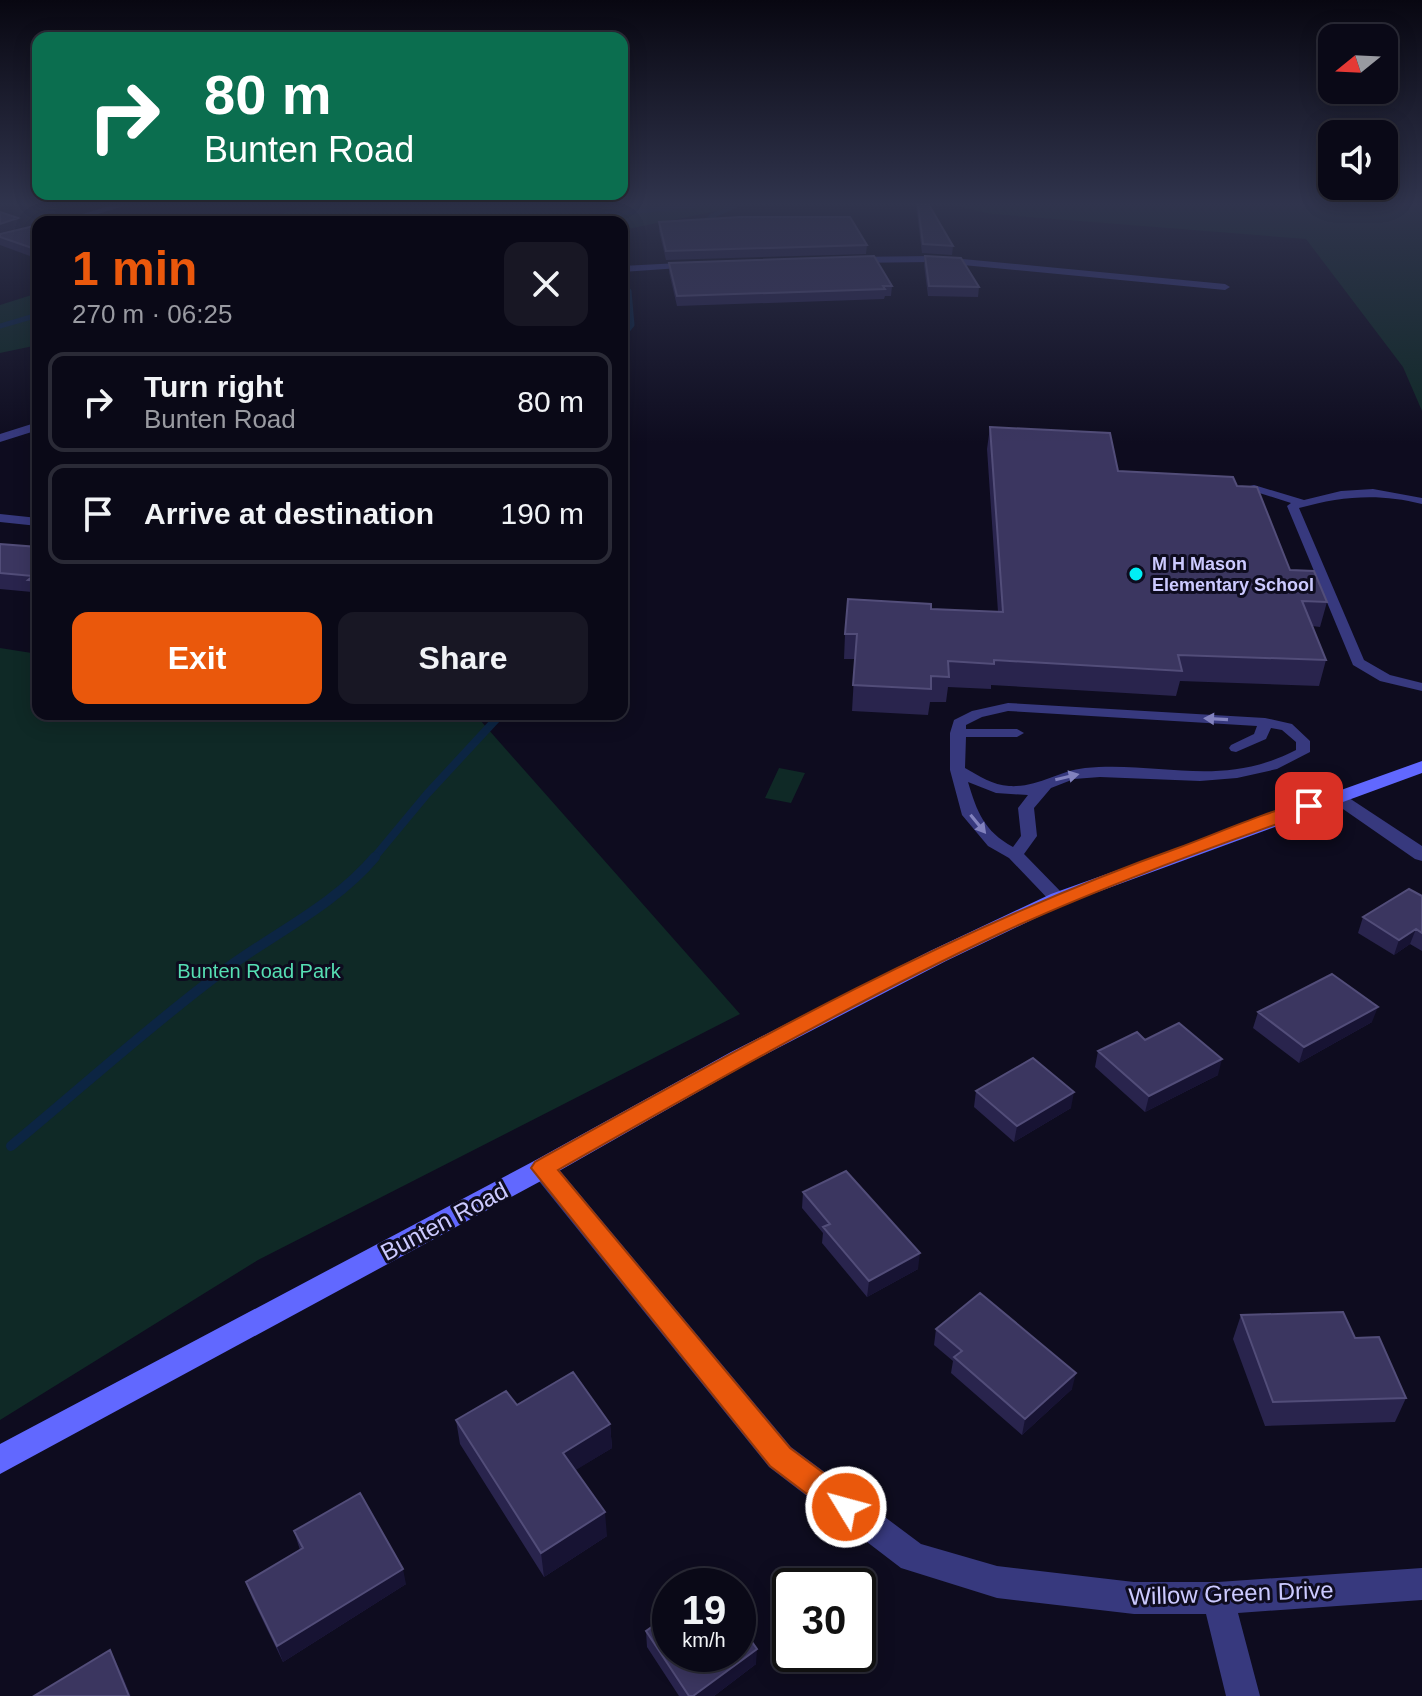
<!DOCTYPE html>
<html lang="en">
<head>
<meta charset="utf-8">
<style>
	body { margin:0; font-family:Helvetica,sans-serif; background:#181724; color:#f1f3f6; height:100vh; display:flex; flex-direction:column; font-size:30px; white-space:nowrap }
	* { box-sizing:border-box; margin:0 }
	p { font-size:26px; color:#999aa1 }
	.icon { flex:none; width:44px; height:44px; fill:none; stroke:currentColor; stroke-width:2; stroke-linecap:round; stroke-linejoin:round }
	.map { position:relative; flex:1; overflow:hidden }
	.sheet { position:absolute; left:32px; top:216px; width:596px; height:504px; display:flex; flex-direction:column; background:#0a0917; border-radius:16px; box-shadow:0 4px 20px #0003,0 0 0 2px #2a2a36 }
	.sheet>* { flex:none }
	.top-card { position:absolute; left:32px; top:32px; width:596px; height:168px; border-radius:16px; box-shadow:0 4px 20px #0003,0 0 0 2px #2a2a36; background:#0b6e4f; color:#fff; overflow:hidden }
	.needle { width:52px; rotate:252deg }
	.tools { position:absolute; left:1318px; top:24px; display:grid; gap:16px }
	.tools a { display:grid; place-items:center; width:80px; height:80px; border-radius:16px; background:#0a0917; box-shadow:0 4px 20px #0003,0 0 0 2px #2a2a36; font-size:40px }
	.speed { position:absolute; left:652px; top:1568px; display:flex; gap:16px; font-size:40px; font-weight:700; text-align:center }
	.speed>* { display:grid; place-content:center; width:104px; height:104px; border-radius:50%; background:#0a0917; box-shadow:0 4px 20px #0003,0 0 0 2px #2a2a36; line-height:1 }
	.speed small { font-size:20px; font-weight:400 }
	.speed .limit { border:4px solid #111; border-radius:12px; background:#fff; color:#111 }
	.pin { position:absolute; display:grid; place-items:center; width:68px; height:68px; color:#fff; margin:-34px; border-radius:16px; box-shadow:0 4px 12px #0006 }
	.me { position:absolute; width:88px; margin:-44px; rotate:307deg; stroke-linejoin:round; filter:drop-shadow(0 0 6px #0008) }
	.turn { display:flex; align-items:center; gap:28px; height:168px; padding:0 40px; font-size:36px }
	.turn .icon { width:104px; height:104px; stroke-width:2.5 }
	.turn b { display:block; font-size:56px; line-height:68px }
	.round { display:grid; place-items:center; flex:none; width:84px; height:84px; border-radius:16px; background:#181724 }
	.head { display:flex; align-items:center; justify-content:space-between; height:136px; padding:0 40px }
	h1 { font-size:48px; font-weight:800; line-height:60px; color:#ea580c }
	.primary-button { display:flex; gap:16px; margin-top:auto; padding:16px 40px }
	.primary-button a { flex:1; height:92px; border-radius:16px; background:#ea580c; color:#fff; font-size:32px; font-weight:800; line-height:92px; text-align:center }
	.primary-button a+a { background:#181724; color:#f1f3f6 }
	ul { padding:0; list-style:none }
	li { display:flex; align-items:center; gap:24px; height:100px; margin:0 16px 12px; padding:0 24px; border:4px solid #2a2a36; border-radius:16px }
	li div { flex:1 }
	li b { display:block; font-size:30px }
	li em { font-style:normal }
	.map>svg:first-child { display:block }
</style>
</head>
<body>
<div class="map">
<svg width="1422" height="1696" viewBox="0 0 1422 1696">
	<rect width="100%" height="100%" fill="#0e0c1f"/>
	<!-- green -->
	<path fill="#0f2926" d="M309 205H748L622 230V222H257Z
		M953 205H1422V411L1403 367 1306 239 992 214Z
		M38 293V345L0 353V305Z
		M0 648 38 654V714H442L480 720 740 1014 258 1260 0 1420Z
		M779 768 805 773 791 803 765 798Z"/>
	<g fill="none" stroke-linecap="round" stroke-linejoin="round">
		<!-- stream-far2 -->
		<path stroke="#0c2543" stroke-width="5" d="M537 222 694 205
			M701 228 712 216 737 205
			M0 326 38 315
			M622 337 632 325 629 291"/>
		<!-- stream-far1 -->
		<path stroke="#0c2543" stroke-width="8" d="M373 859 427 794 501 714"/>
		<!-- stream -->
		<path stroke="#0c2543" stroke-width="10" d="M11 1146C80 1089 147 1028 219 974 270 935 333 907 375 857"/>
		<!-- lane -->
		<path fill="#37397e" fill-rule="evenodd" d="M1254 485 1304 500 1341 491 1373 489 1422 498V504C1379 493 1342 496 1299 508L1364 660 1390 675 1422 683V691L1380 681 1353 665 1287 506 1291 503 1250 490V486Z
			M1008 703 1265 718 1292 724 1310 741V752L1277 769 1237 778 1200 781 1100 777 1074 779 1051 788 1034 808 1037 836 1024 854 1064 895 1066 899 1064 903H1052L1009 858 988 846 962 815 950 770V733L954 720 972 711ZM1008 711 1257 726 1254 734 1231 745 1229 748 1231 751 1236 752 1266 739 1271 728 1282 730 1296 742V750C1221 789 1161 761 1085 768 1058 771 1037 788 1009 786 993 785 979 776 965 768L966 737H1017L1024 733 1017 729H966V725L982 717ZM968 782 996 793 1028 795 1018 808 1021 836 1013 847C984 831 977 812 968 782Z"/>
		<!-- street -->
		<path fill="#37397e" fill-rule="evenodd" d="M112 205H127L72 222H57Z
			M931 256 1225 284 1230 287 1225 290 931 262 850 263 845 260 850 257Z
			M698 262V266L694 267 622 272V266Z
			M38 422V430L0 442V434Z
			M0 514 38 518V526L0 522Z
			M1337 790 1422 846V861L1415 859 1330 800 1327 796Z
			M543 1158 552 1161 791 1447 921 1544 997 1566 1134 1582H1218L1422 1568V1600L1238 1613 1260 1696H1226L1206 1614H1134L997 1598 901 1568 769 1467 534 1175 530 1168 534 1161Z"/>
		<!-- secondary -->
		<path fill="#6168ff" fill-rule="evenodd" d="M1422 761V773L1065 904 946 961 747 1064 552 1175 0 1474V1444L534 1161 731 1052 930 951 1051 894Z"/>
	</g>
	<!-- wall -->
	<path fill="#29244d" d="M916 205H929L953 246 952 255 922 253Z
		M659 222 867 245 866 254 666 260 659 231Z
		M38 225V259L0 245V234Z
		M925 256 979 287 978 297 928 296 924 265Z
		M669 263 892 286 891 296H885L884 299 677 306 669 272Z
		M990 427 1118 471 1237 486 1290 570 1327 602 1320 627 1312 626 1326 660 1319 686 1180 681 1176 696 991 685V689L948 687 946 702H930L928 715 852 711 855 659H844L845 634 931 609 998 612 987 449Z
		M0 544 38 547V597H33L32 592 0 589Z
		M1422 896V951L1410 944 1394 955 1358 933 1363 917Z
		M1258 1012 1372 1022 1299 1063 1253 1028Z
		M1098 1051 1218 1075 1145 1112 1095 1067Z
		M976 1091 1071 1108 1014 1142 974 1107Z
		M803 1192 918 1269 867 1297 822 1243 823 1233 802 1208Z
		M1241 1315 1355 1338 1406 1398 1395 1422 1265 1426 1233 1339Z
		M936 1329 1072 1389 1022 1435 951 1373 953 1361 934 1345Z
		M517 1405 610 1424 612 1448 575 1470 607 1536 544 1577 460 1444 456 1420Z
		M294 1531 406 1584 283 1662 252 1598 246 1582 300 1550Z
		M646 1631 756 1664 714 1696H679L647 1647Z"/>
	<!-- shaded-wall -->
	<path fill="#171333" d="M18 218 21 227 0 233V224Z
		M1416 929 1410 944 1394 955 1399 940Z
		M1378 1007 1372 1022 1299 1063 1304 1047Z
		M1222 1059 1218 1075 1145 1112 1149 1096Z
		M1074 1092 1071 1108 1014 1142 1017 1126Z
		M920 1253 918 1269 867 1297 869 1281Z
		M1076 1373 1072 1389 1022 1435 1025 1419Z
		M610 1424 612 1448 566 1476 563 1453Z
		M605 1512 607 1536 544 1577 541 1553Z
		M403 1569 406 1584 283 1662 277 1646Z
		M757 1649 756 1664 714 1696H693Z
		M110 1650 121 1672 131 1696H129Z"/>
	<!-- building -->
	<path fill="#3b3660" stroke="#524d79" stroke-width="2" d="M918 205H929L953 246 923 244Z
		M0 212 18 218 0 224Z
		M740 217H850L867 245 666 251 659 222Z
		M38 225V250L0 237V234Z
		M874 256 892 286H883L885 289 677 296 669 263Z
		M925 256 961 258 979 287 929 286Z
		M990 427 1110 433 1118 471 1233 477 1237 486 1257 487 1290 570 1314 571 1327 602 1302 601 1326 660 1178 655 1182 671 994 660V664L948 661 949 677 931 676V689L853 685 857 634H845L848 599 931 604V609L1003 612Z
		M0 544 38 547V581L28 580 33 576 0 573Z
		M1409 889 1422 896V933L1416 929 1399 940 1363 917Z
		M1332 974 1378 1007 1304 1047 1258 1012Z
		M1179 1023 1222 1059 1149 1096 1098 1051 1137 1032 1145 1040Z
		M1033 1058 1074 1092 1017 1126 976 1091Z
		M846 1171 920 1253 869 1281 823 1227 830 1224 803 1192Z
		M980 1293 1076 1373 1025 1419 954 1357 962 1351 936 1329Z
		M1343 1312 1355 1338 1379 1337 1406 1398 1273 1402 1241 1315Z
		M573 1372 610 1424 563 1453 605 1512 541 1553 456 1420 506 1391 517 1405Z
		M360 1493 403 1569 277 1646 246 1582 303 1548 294 1531Z
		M670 1614V1654H738V1622L757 1649 693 1696H689L646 1631Z
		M110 1650 129 1696H34Z"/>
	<!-- one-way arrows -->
	<defs><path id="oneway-solid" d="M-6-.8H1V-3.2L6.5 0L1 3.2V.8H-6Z" transform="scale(2)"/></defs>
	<g fill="#8282be">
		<use href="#oneway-solid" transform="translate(1216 719) rotate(-177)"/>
		<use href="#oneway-solid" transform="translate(1067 777) rotate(-13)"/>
		<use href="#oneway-solid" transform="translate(978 824) rotate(51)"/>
	</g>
	<!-- sky -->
	<linearGradient id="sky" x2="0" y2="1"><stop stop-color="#080711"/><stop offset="0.46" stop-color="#30344d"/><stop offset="1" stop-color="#30344d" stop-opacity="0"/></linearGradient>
	<rect width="1422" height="443" fill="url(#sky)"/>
	<!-- route -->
	<path fill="#ea580c" stroke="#983908" stroke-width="2" d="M1309 801 1318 806 1316 810C1210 848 1103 886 1001 933 849 1004 703 1088 558 1170L790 1448 856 1497 860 1507 856 1516 846 1520 836 1516 770 1466 531 1168 535 1162C743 1046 953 928 1178 848 1221 832 1265 812 1309 801Z"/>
	<!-- markers -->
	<circle fill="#00eef5" stroke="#0e0c1f" stroke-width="3" cx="1136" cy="574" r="8"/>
	<g text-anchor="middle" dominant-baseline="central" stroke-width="6" stroke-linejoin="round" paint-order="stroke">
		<!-- far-poi labels -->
		<g font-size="18" font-weight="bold" fill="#cccaff" stroke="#0e0c1f" text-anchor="start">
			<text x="1152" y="564">M H Mason<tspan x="1152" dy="21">Elementary School</tspan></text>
		</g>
		<!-- park labels -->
		<g font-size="20" fill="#56deb3" stroke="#0e0c1f">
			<text x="259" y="971">Bunten Road Park</text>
		</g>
		<!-- near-street labels -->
		<g font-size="24" fill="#cccaff" stroke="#0e0c1f">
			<text transform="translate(444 1221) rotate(-28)">Bunten Road</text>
			<text transform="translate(1231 1593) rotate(-2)">Willow Green Drive</text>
		</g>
	</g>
</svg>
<div class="tools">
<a><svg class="needle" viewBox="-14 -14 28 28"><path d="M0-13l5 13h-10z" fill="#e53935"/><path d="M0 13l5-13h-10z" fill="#999aa1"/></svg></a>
<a><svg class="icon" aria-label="sound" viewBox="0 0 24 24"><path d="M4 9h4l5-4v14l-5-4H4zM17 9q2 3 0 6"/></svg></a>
</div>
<div class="speed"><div>19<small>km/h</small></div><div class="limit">30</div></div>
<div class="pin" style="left:1309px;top:806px;background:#d93025"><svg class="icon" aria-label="arrive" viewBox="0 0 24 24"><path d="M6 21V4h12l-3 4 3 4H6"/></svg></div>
<svg class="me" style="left:846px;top:1507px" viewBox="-20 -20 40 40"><circle r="17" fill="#ea580c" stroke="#fff" stroke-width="3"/><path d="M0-11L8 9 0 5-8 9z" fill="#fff"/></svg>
<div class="top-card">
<div class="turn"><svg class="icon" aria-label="right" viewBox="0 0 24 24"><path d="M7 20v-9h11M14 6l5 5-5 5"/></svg><div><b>80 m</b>Bunten Road</div></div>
</div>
<section class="sheet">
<div class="head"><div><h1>1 min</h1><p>270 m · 06:25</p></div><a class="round"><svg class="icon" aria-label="close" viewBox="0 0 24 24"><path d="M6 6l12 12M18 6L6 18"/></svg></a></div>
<ul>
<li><svg class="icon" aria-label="right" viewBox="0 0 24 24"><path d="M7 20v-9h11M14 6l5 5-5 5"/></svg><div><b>Turn right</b><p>Bunten Road</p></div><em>80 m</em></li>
<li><svg class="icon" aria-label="arrive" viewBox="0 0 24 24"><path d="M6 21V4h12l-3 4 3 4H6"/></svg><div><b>Arrive at destination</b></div><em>190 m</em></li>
</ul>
<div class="primary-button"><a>Exit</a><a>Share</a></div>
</section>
</div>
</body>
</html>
